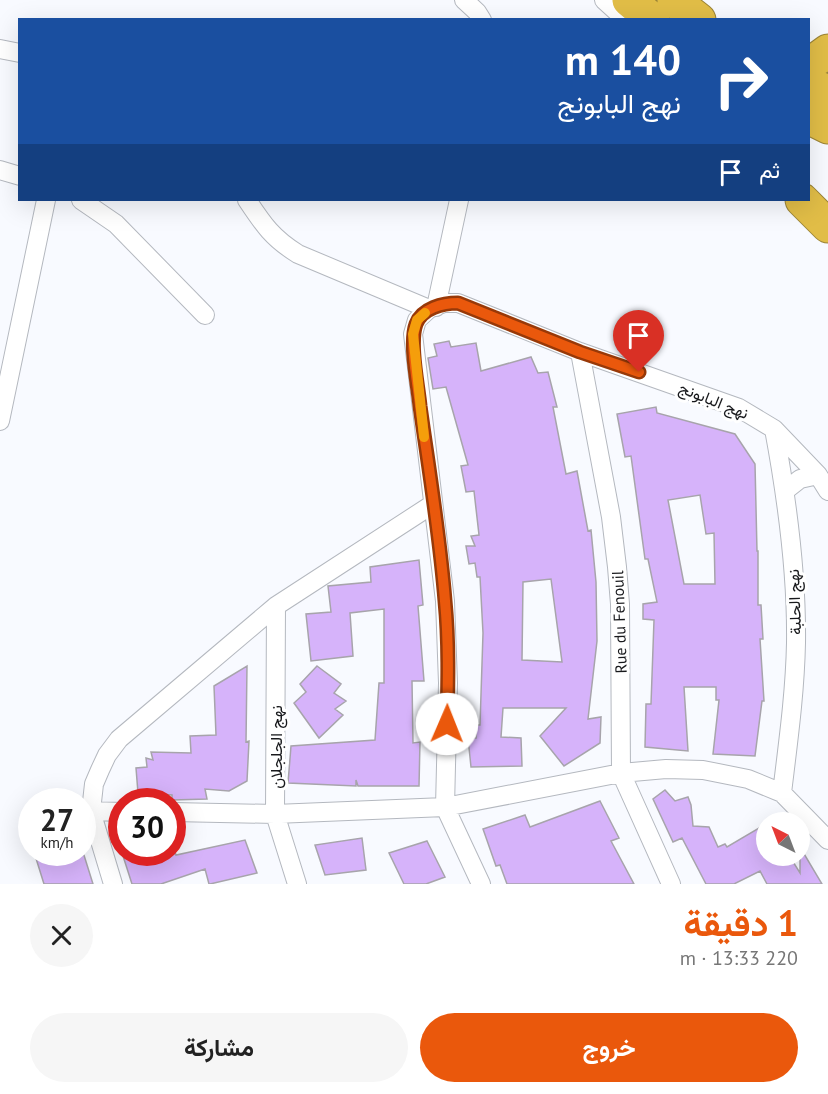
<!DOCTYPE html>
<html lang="ar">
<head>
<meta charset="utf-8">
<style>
	body { margin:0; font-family:"PT Sans",Vazirmatn,sans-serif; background:#f6f6f6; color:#222; direction:rtl; height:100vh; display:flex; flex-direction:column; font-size:22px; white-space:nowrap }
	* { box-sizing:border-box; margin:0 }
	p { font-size:20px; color:#767676 }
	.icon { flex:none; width:33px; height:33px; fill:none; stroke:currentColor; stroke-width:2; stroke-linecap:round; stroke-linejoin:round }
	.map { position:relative; height:884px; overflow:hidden; direction:ltr }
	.details { display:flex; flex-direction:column; background:#fff; flex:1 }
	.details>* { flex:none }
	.banner { position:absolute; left:18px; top:18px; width:792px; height:183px; border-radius:0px; box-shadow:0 6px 24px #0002; direction:rtl; background:#1a4fa0; color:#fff; overflow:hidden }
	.needle { width:39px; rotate:318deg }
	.controls { position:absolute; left:756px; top:812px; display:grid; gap:12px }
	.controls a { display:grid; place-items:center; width:54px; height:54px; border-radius:50%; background:#fff; box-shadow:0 6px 24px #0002; font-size:30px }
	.speed { position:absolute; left:18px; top:788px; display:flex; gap:12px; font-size:30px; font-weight:700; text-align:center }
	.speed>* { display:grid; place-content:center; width:78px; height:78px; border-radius:50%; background:#fff; box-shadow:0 6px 24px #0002; line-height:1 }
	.speed small { font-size:15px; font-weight:400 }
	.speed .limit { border:9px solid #d22; background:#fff; color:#111 }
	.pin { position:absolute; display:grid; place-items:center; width:51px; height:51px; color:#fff; margin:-62px -26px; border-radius:50% 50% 50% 0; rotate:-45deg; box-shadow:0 0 6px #0007 }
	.pin .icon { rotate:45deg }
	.me { position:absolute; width:66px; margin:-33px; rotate:1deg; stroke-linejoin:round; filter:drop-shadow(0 0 4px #0008) }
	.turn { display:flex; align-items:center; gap:21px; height:126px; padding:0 30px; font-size:27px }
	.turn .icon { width:78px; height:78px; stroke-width:2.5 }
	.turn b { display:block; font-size:42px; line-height:51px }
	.then { display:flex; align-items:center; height:57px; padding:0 30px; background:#0003; gap:12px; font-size:22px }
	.round { display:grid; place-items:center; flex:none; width:63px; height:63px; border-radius:32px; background:#f6f6f6 }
	.headline { display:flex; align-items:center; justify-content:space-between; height:102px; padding:0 30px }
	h1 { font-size:36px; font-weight:700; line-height:45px; color:#ea580c }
	.action { display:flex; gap:12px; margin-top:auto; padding:12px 30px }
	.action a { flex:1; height:69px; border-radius:36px; background:#ea580c; color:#fff; font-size:24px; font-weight:700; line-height:69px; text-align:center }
	.action a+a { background:#f6f6f6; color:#222 }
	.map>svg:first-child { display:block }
</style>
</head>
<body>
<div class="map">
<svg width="828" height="884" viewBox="0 0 828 884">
	<rect width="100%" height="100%" fill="#f8faff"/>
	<!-- building -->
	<path fill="#d6b3fa" stroke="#a7a4ab" stroke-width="1.5" fill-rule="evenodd" d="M449 341 451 347 476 343 481 371 531 357 538 373 548 372 557 407H553L566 474 577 471 588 531 591 530 596 582 597 641 588 719 601 717 600 743 564 766 540 736 566 708H503L501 737 521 738 522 766 471 767 468 738H476V725H480L483 633 480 577H477L475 563 469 564 466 546H475L471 536 479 535 474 491 466 492 461 466 468 465 446 387 433 389 428 358 437 356 434 344ZM551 579 562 662 522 660 523 582Z
		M656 407 657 413 735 434 755 464 757 551H758V605H761L763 639H760L764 701H762L755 756 713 754 719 700H716V687H684L688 751 645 747 646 704H651L654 620 643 619V604L657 602 648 559H645L631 456 625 457 617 414ZM700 495 706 534 714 533 715 584H684L668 500Z
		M419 560 423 605 418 606 424 681H412L413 743 420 742 419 786H358L356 780V786L288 783 291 746 375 740 379 683H384V609L350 613 353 656 311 661 306 614 331 612 328 586 371 582 370 567Z
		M247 666 246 742 249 741 247 781 229 791 205 789 207 799 172 800V795L138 793 136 768 147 767 146 758 153 760 151 752 191 753 190 736 216 735 214 686Z
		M317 666 341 684 334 693 346 701 335 709 343 715 319 738 294 703 306 692 300 684Z
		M665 790 675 801 688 797 691 805 693 826 709 827 718 847 725 844 727 847 766 824V855H794L790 857 800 873V847L822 884H767L760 871 734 884H706L682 838 673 842 653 799Z
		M600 801 619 838 611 841 634 884H507L500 865 496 866 483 829 525 815 530 827Z
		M362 838 366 870 325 875 315 845Z
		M245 840 257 873 210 884H209L205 869 161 884H132L123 856 136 852H175L176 855Z
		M427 841 445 877 426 884H404L389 853Z
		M34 852H83L93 884H44Z"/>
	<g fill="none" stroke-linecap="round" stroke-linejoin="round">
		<!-- street casing -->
		<g stroke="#b4b8bf" stroke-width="20">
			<path id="street" d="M464 0 477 12 482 20
				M604 0 626 20
				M0 49 20 53
				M0 170 20 176
				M81 200 116 224 205 315
				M247 200C263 224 272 238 298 254L429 309
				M436 307 459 200
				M580 352 611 517 617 567 620 604 621 773 671 884
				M0 421 46 200
				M774 429C787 499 797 571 796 643 795 693 788 743 782 793
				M786 490 800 479 818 475
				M276 606 275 814 297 884
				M91 811 122 812
				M172 812 275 814 445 807 621 773 666 769 703 770 748 779 782 793 828 840
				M113 884 91 811 94 784 100 770 107 755 119 739 276 606 433 504
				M481 884 445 807 448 683 445 601 413 334 417 320 429 309 444 303H458L580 352 739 408 774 429 818 475 828 491"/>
		</g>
		<!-- highway casing -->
		<g stroke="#9b8438" stroke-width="35">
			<path id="highway" d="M629 0 653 20
				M674 0 699 20
				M808 61 817 59 828 51
				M808 83 828 92
				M808 117 828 127
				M802 200 828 226"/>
		</g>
		<!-- street -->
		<use href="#street" stroke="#fff" stroke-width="18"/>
		<!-- highway -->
		<use href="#highway" stroke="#e1bd47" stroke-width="33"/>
	</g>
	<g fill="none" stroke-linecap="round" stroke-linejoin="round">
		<!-- route casing -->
		<g stroke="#983908" stroke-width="15">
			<path id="route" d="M447 724C448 683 449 642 445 601 440 536 429 470 420 406 418 385 409 343 416 324 422 308 443 303 458 303L580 352 639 372"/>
		</g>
		<!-- route -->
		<use href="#route" stroke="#ea580c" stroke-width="10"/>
		<!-- slow -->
		<path stroke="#f59e0b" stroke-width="10" d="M424 437 413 334 417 320 425 313"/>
	</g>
	<g text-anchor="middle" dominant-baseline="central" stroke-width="6" stroke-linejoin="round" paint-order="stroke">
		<!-- street labels -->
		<g font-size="16" fill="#18191c" stroke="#fff">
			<text transform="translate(714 400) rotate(22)">نهج البابونج</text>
			<text transform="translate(794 602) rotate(-92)">نهج الحلبة</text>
			<text transform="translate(619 622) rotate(-92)">Rue du Fenouil</text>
			<text transform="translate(276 747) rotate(-90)">نهج الجلجلان</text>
		</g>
	</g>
</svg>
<div class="controls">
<a><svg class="needle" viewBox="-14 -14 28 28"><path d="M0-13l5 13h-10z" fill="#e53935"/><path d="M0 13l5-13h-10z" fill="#767676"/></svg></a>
</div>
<div class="speed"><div>27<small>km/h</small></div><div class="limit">30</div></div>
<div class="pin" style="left:639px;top:372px;background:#d93025"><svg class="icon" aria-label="arrive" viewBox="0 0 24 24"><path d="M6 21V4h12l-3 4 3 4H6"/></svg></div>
<svg class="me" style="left:447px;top:724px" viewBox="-20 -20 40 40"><circle r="19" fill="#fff"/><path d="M0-13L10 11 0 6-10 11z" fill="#ea580c"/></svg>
<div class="banner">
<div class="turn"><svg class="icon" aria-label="right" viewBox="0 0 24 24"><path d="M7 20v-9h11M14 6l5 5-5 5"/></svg><div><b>140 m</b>نهج البابونج</div></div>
<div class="then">ثم<svg class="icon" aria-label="arrive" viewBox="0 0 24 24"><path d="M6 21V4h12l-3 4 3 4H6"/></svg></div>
</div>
</div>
<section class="details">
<div class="headline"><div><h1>1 دقيقة</h1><p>220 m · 13:33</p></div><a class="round"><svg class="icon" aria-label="close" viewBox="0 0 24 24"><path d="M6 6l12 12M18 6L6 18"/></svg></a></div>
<div class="action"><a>خروج</a><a>مشاركة</a></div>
</section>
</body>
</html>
